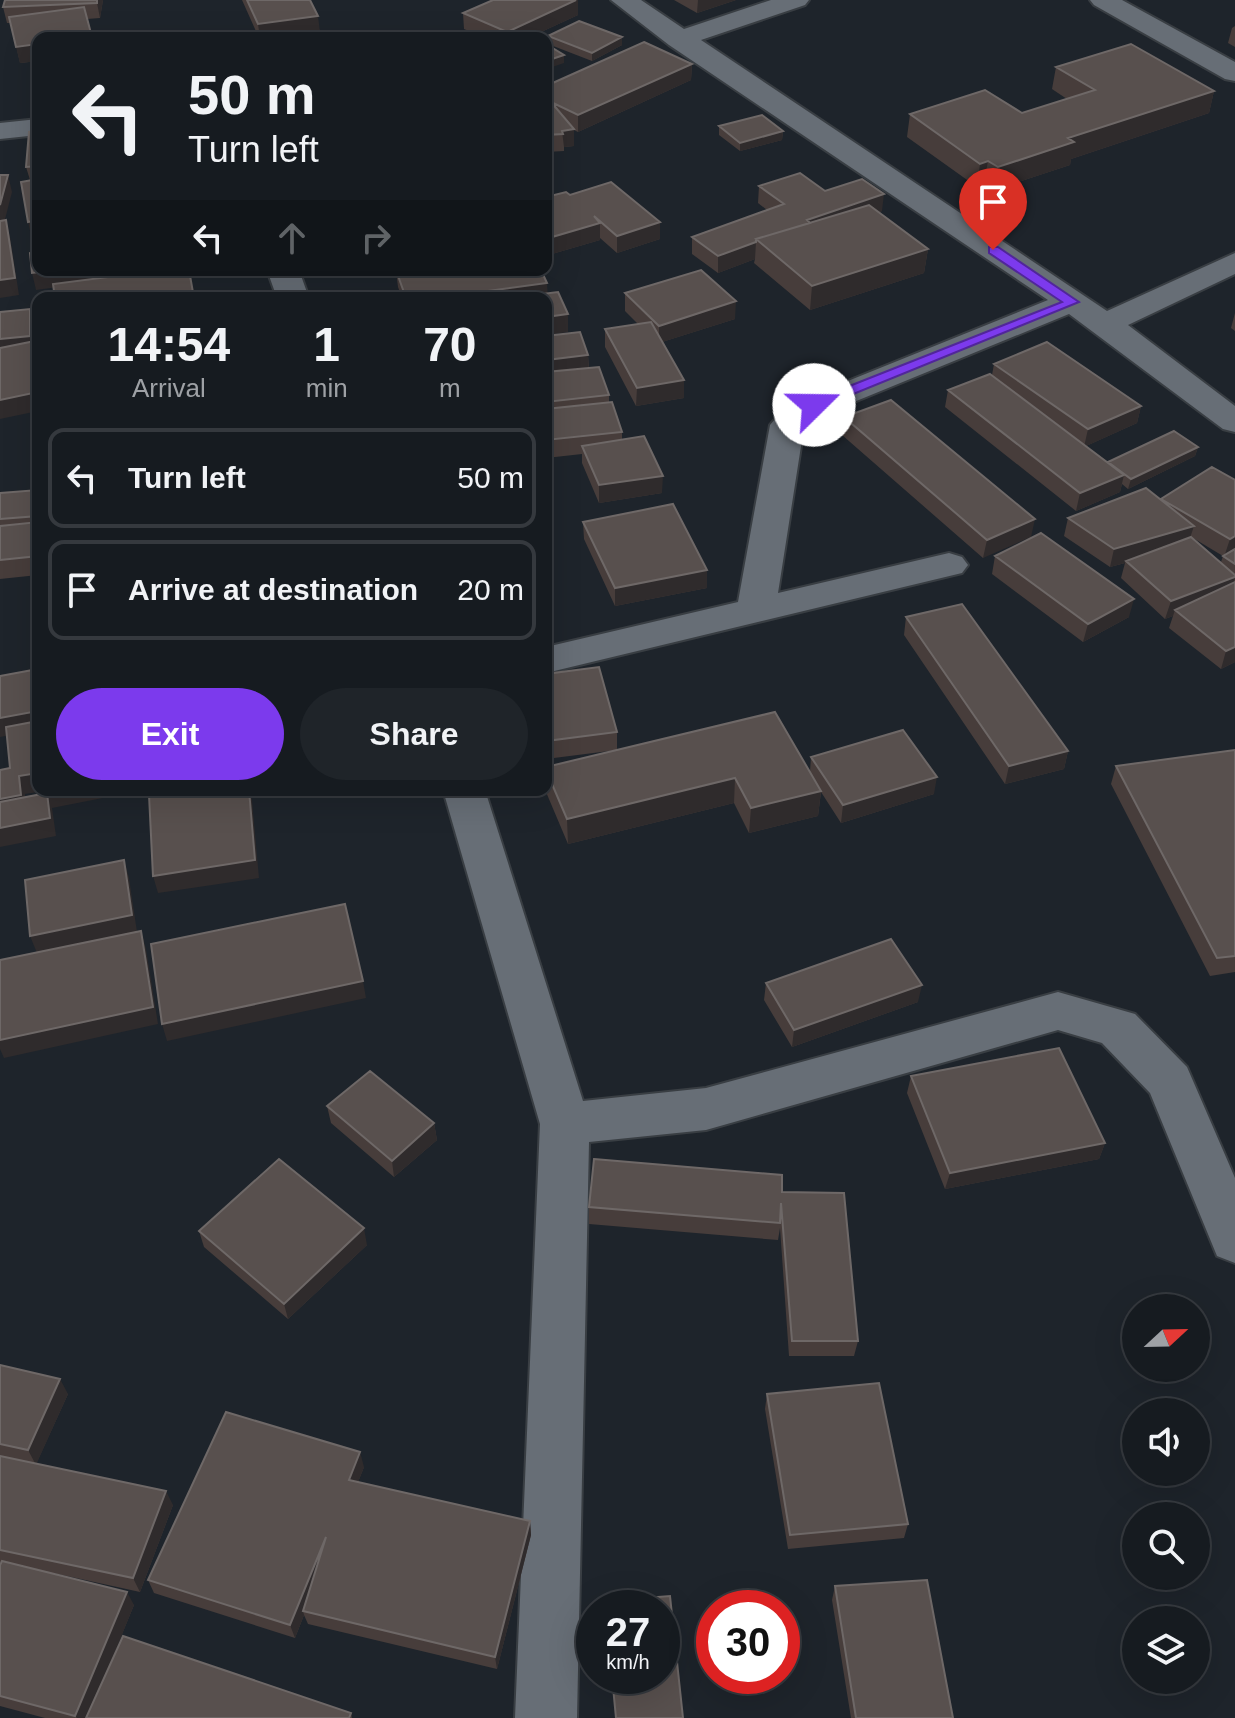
<!DOCTYPE html>
<html lang="en">
<head>
<meta charset="utf-8">
<style>
	body { margin:0; font-family:Helvetica,sans-serif; background:#1f2429; color:#f1f3f6; height:100vh; display:flex; flex-direction:column; font-size:30px; white-space:nowrap }
	* { box-sizing:border-box; margin:0 }
	p { font-size:26px; color:#9ea1a5 }
	.icon { flex:none; width:44px; height:44px; fill:none; stroke:currentColor; stroke-width:2; stroke-linecap:round; stroke-linejoin:round }
	.map { position:relative; flex:1; overflow:hidden }
	.sheet { position:absolute; left:32px; top:292px; width:520px; height:504px; display:flex; flex-direction:column; background:#161b20; border-radius:16px; box-shadow:0 8px 32px #0002,0 0 0 2px #35393e }
	.sheet>* { flex:none }
	.banner { position:absolute; left:32px; top:32px; width:520px; height:244px; border-radius:16px; box-shadow:0 8px 32px #0002,0 0 0 2px #35393e; background:#161b20; color:#f1f3f6; overflow:hidden }
	.needle { width:52px; rotate:68deg }
	.tools { position:absolute; left:1122px; top:1294px; display:grid; gap:16px }
	.tools a { display:grid; place-items:center; width:88px; height:88px; border-radius:50%; background:#161b20; box-shadow:0 8px 32px #0002,0 0 0 2px #35393e; font-size:40px }
	.speed { position:absolute; left:576px; top:1590px; display:flex; gap:16px; font-size:40px; font-weight:700; text-align:center }
	.speed>* { display:grid; place-content:center; width:104px; height:104px; border-radius:50%; background:#161b20; box-shadow:0 8px 32px #0002,0 0 0 2px #35393e; line-height:1 }
	.speed small { font-size:20px; font-weight:400 }
	.speed .limit { border:12px solid #d22; background:#fff; color:#111 }
	.pin { position:absolute; display:grid; place-items:center; width:68px; height:68px; color:#fff; margin:-82px -34px; border-radius:50% 50% 50% 0; rotate:-45deg; box-shadow:0 0 8px #0007 }
	.pin .icon { rotate:45deg }
	.me { position:absolute; width:88px; margin:-44px; rotate:68deg; stroke-linejoin:round; filter:drop-shadow(0 0 6px #0008) }
	.turn { display:flex; align-items:center; gap:28px; height:168px; padding:0 24px; font-size:36px }
	.turn .icon { width:104px; height:104px; stroke-width:2.5 }
	.turn b { display:block; font-size:56px; line-height:68px }
	.lanes { display:flex; align-items:center; height:76px; padding:0 24px; background:#0003; justify-content:center; gap:40px; direction:ltr }
	.lanes .off { opacity:.35 }
	.eta { display:flex; justify-content:space-evenly; align-items:center; height:136px; text-align:center }
	.eta b { font-size:48px; font-weight:700; line-height:56px }
	.cta { display:flex; gap:16px; margin-top:auto; padding:16px 24px }
	.cta a { flex:1; height:92px; border-radius:48px; background:#7c3aed; color:#fff; font-size:32px; font-weight:700; line-height:92px; text-align:center }
	.cta a+a { background:#1f2429; color:#f1f3f6 }
	ul { padding:0; list-style:none }
	li { display:flex; align-items:center; gap:24px; height:100px; margin:0 16px 12px; padding:0 8px; border:4px solid #35393e; border-radius:16px }
	li div { flex:1 }
	li b { display:block; font-size:30px }
	li em { font-style:normal }
	.map>svg:first-child { display:block }
</style>
</head>
<body>
<div class="map">
<svg width="1235" height="1718" viewBox="0 0 1235 1718">
	<rect width="100%" height="100%" fill="#1e242b"/>
	<g fill="none" stroke-linecap="round" stroke-linejoin="round">
		<!-- minor casing -->
		<g stroke="#393e43" stroke-width="4">
			<path id="minor" d="M611 0H641L684 29 771 0H809L805 5 701 40 1107 311 1235 253V274L1128 325 1235 406V432L1223 429 1069 314 810 420 804 427 778 593 949 553 962 557 968 565 962 573 546 673V647L738 602 770 425 786 406 1048 300 669 45Z
				M1090 0H1122L1235 62V81L1225 79 1094 5Z
				M38 119V135L0 139V123Z
				M267 270H299L309 298H277Z
				M443 790H485L583 1101 706 1088 1058 992 1135 1014 1187 1067 1235 1178V1263L1217 1256 1150 1093 1102 1043 1058 1030 706 1130 589 1142 577 1718H515L540 1124Z"/>
		</g>
		<!-- minor -->
		<use href="#minor" fill="#676e76" fill-rule="evenodd"/>
	</g>
	<!-- wall -->
	<path fill="#473d3b" fill-rule="evenodd" d="M103 0 100 18 87 19 92 38H38V61L20 63 11 23H7L3 7Z
		M242 0H310L320 32 275 38H259Z
		M493 0H578V15L528 38H485L464 29 463 13Z
		M674 0H736L697 13Z
		M1235 26V47L1228 43 1232 28Z
		M548 36 622 37V45L592 61 548 44Z
		M692 64 691 80 578 132 574 130V146L564 147V151L546 152V86Z
		M1056 67 1214 91 1209 113 1071 159 1070 165 994 190 984 184 977 187 907 137 910 114 1022 113 1067 99 1052 89Z
		M719 126 783 131 782 140 740 151 719 135Z
		M38 131V238L32 239 30 180 26 167Z
		M759 186 825 191 882 211 879 212 928 249 924 273 810 310 754 263 755 259 718 273 692 254V237L767 210 758 203Z
		M570 195 660 239 617 253 600 238V240L552 254 546 248V197Z
		M396 270 547 293 568 332 546 298H402L398 287Z
		M625 293 735 319 662 342 684 398 636 406 605 347V329L638 324 625 311Z
		M1235 313V331L1231 328Z
		M546 336 588 355 589 368 609 395V402L622 432V439L662 493 599 503 582 463V454L546 458Z
		M994 364 1141 406 1137 423 1086 446 1108 462 1198 447 1195 456 1128 489 1122 484 1120 492 1076 511 945 407 948 390 992 375Z
		M844 417 1035 519 983 558 842 435Z
		M1235 480V662L1221 669 1169 628 1173 616 1165 619 1121 578 1125 563 1110 567 1064 536 1068 518 1161 500V499ZM1193 538 1223 556 1221 562Z
		M38 490V575L0 579V493Z
		M583 522 707 570V588L615 606 584 539Z
		M995 556 1129 617 1083 642 992 574Z
		M906 617 1068 751 1064 769 1005 784 904 635Z
		M546 674 617 732V750L546 759Z
		M1235 750V972L1210 976 1111 784 1116 766Z
		M811 757 934 794 841 823 821 792 818 816 749 833 734 803 568 844 546 792V767L810 772Z
		M766 983 918 1002 792 1047 764 1000Z
		M911 1076 1105 1143 1099 1159 945 1189 907 1093Z
		M327 1106 434 1123 437 1140 394 1177 331 1123Z
		M782 1192 858 1341 854 1356H789L780 1228 778 1240 589 1224V1207Z
		M199 1231 367 1245 288 1319 204 1247Z
		M0 1365 68 1394 36 1464 173 1505 140 1592 53 1573 134 1605 103 1680 351 1713 352 1718H45L0 1706V1565L1 1562H0Z
		M767 1394 908 1524 904 1538 788 1549 765 1409Z
		M364 1467 358 1482 530 1521 531 1535 497 1669 308 1624 304 1615 295 1638 154 1593 148 1580Z
		M835 1586 953 1718H851L832 1600Z"/>
	<!-- shaded-wall -->
	<path fill="#2f2b2c" d="M97 0H103L100 18 97 3Z
		M576 0H578V15L528 38H507V32Z
		M698 0H736L697 13Z
		M318 16 320 32 275 38H260L258 24Z
		M622 37V45L592 61V53Z
		M38 44V61L20 63 16 47Z
		M564 55V63L546 69V61Z
		M692 64 691 80 578 132V115Z
		M1214 91 1209 113 1071 159 1070 165 994 190 998 167 1068 138Z
		M574 129V146L564 147 562 131Z
		M783 131 782 140 740 151V143Z
		M988 161 984 184 977 187 980 164Z
		M8 175 12 192 1 235 0 230V205Z
		M884 194 882 211 809 236 807 220Z
		M6 220 10 237 19 295 0 298V280Z
		M38 220V238L32 239 28 222Z
		M660 222V239L617 253V236Z
		M600 223V240L552 254V237Z
		M756 242 755 259 718 273V256Z
		M928 249 924 273 810 310 812 286Z
		M55 270H184L36 290 32 273Z
		M547 283 548 301 546 298H436Z
		M736 301 735 319 659 343V326Z
		M30 309 34 326 35 353 0 357V339Z
		M568 314V332L546 335V317Z
		M588 355 589 372 546 377V360Z
		M684 380V398L636 406 637 388Z
		M38 392V411L0 419V400Z
		M1141 406 1137 423 1084 447 1088 429Z
		M1198 447 1195 456 1128 489 1131 479Z
		M1124 475 1120 492 1076 511 1080 493Z
		M663 476 662 493 599 503V485Z
		M1035 519 1031 537 983 558 987 540Z
		M1194 526 1188 544 1126 561 1125 563 1110 567 1114 549Z
		M1235 536V550L1224 557 1230 539Z
		M707 570V588L615 606V588Z
		M1235 577 1231 594 1175 610 1173 616 1165 619 1171 601Z
		M1134 599 1129 617 1083 642 1088 624Z
		M1235 647V662L1221 669 1226 651Z
		M38 711V730L0 737V718Z
		M1068 751 1064 769 1005 784 1009 766Z
		M38 773V790H122L123 794 52 808 56 836 0 847V828L49 806 44 791 25 794 27 813 0 818V799L19 776Z
		M937 777 934 794 841 823 843 805Z
		M735 778 734 803 568 844 567 819Z
		M249 790 252 800 259 878 158 893 153 876Z
		M821 791 818 816 749 833 751 808Z
		M124 860 129 878 137 932 37 953 30 936Z
		M141 931 146 949 158 1024 4 1058 0 1049V1040Z
		M363 981 366 998 167 1041 162 1024Z
		M922 985 918 1002 792 1047 794 1030Z
		M434 1123 437 1140 394 1177 392 1161Z
		M1105 1143 1099 1159 945 1189 950 1173Z
		M364 1228 367 1245 288 1319 284 1304Z
		M60 1379 68 1394 36 1465 28 1450Z
		M360 1452 364 1467 353 1495 349 1480Z
		M166 1491 173 1505 140 1592 133 1578Z
		M530 1521 531 1535 497 1669 495 1657Z
		M326 1537 303 1611 304 1615 295 1638 290 1625Z
		M127 1592 134 1605 88 1718H77L75 1716Z"/>
	<!-- building -->
	<path fill="#58504e" stroke="#6e6867" stroke-width="2" d="M5 0H97V3L3 7Z
		M247 0H310L318 16 258 24Z
		M493 0H576L507 32 463 13Z
		M84 7 92 37 38 38V44L16 47 9 17Z
		M579 21 622 37 592 53 548 36Z
		M644 42 692 64 578 115 551 102 574 129 562 131 563 134 546 135V103L551 102 546 100V86Z
		M546 44 564 55 546 61Z
		M1131 44 1214 91 1068 138 1074 142 998 167 988 161 980 164 910 114 985 90 1022 113 1095 90 1056 67Z
		M762 115 783 131 740 143 719 126Z
		M38 131V166L26 167 29 132Z
		M800 173 825 191 862 179 884 194 807 220 810 223 756 239V242L718 256 692 237 784 204 759 186Z
		M0 175H8L0 205Z
		M38 179V220L28 222 21 182Z
		M611 182 660 222 617 236 594 216 600 223 552 237 546 231V197L566 192 570 195Z
		M869 205 928 249 812 286 756 239Z
		M6 220 15 278 0 280V221Z
		M38 252V270H55L32 273 30 253Z
		M163 270H189L194 298H55L53 284Z
		M396 270H541L547 283 436 298H406Z
		M701 270 736 301 659 326 625 293Z
		M558 292 568 314 546 317V298H509Z
		M376 295 377 298H352Z
		M30 309V336L0 339V312Z
		M651 322 684 380 637 388 605 329Z
		M580 332 588 355 546 360V336Z
		M35 341 38 350V392L0 400V348Z
		M1047 342 1141 406 1088 429 994 364Z
		M599 367 609 395 546 402V372Z
		M990 374 1124 475 1080 493 948 390Z
		M891 400 1035 519 987 540 844 417Z
		M612 402 622 432 546 440V409Z
		M1174 431 1198 447 1131 479 1108 462Z
		M644 436 663 476 599 485 582 446Z
		M1212 467 1235 480V536L1230 539 1161 499Z
		M1146 488 1194 526 1114 549 1068 518Z
		M38 490V516L0 519V493Z
		M673 504 707 570 615 588 583 522Z
		M38 522V556L0 560V526Z
		M1041 533 1134 599 1088 624 995 556Z
		M1191 537 1235 575V577L1171 601 1126 561Z
		M1235 549V564L1223 556Z
		M1235 582V647L1226 651 1175 610Z
		M962 604 1068 751 1009 766 906 617Z
		M599 667 617 732 546 741V674Z
		M38 669V711L0 718V676Z
		M775 712 821 791 751 808 735 778 567 819 546 770V767Z
		M38 721V773L19 776 21 795 0 799V770L10 768 6 727Z
		M903 730 937 777 843 805 811 757Z
		M1235 750V956L1217 958 1116 766Z
		M189 790H249L255 860 153 876 149 795Z
		M47 793 50 818 0 828V802Z
		M124 860 132 915 30 936 25 880Z
		M345 904 363 981 162 1024 151 944Z
		M141 931 153 1007 0 1040V960Z
		M891 939 922 985 794 1030 766 983Z
		M1059 1048 1105 1143 950 1173 911 1076Z
		M370 1071 434 1123 392 1161 327 1106Z
		M279 1159 364 1228 284 1304 199 1231Z
		M594 1159 782 1175V1192L844 1193 858 1341H792L781 1203 780 1223 589 1207Z
		M0 1365 60 1379 28 1450 0 1444Z
		M879 1383 908 1524 790 1535 767 1394Z
		M226 1412 360 1452 349 1480 530 1521 495 1657 303 1611 326 1537 290 1625 148 1580Z
		M0 1456 166 1491 133 1578 0 1550Z
		M2 1561 127 1592 75 1716 0 1696V1565Z
		M927 1580 953 1718H856L835 1586Z
		M670 1596 683 1718H616L612 1676H662V1608H607L606 1601Z
		M123 1636 351 1713 349 1718H86Z"/>
	<!-- route -->
	<path fill="#7c3aed" stroke="#51269a" stroke-width="2" d="M989 247H998L1079 302 819 408H809V402L1062 302 989 253Z"/>
</svg>
<div class="tools">
<a><svg class="needle" viewBox="-14 -14 28 28"><path d="M0-13l5 13h-10z" fill="#e53935"/><path d="M0 13l5-13h-10z" fill="#9ea1a5"/></svg></a>
<a><svg class="icon" aria-label="sound" viewBox="0 0 24 24"><path d="M4 9h4l5-4v14l-5-4H4zM17 9q2 3 0 6"/></svg></a>
<a><svg class="icon" aria-label="search" viewBox="0 0 24 24"><circle cx="10" cy="10" r="6"/><path d="M15 15l6 6"/></svg></a>
<a><svg class="icon" aria-label="layers" viewBox="0 0 24 24"><path d="M12 4l9 5-9 5-9-5zM3 14l9 5 9-5"/></svg></a>
</div>
<div class="speed"><div>27<small>km/h</small></div><div class="limit">30</div></div>
<div class="pin" style="left:993px;top:250px;background:#d93025"><svg class="icon" aria-label="arrive" viewBox="0 0 24 24"><path d="M6 21V4h12l-3 4 3 4H6"/></svg></div>
<svg class="me" style="left:814px;top:405px" viewBox="-20 -20 40 40"><circle r="19" fill="#fff"/><path d="M0-13L10 11 0 6-10 11z" fill="#7c3aed"/></svg>
<div class="banner">
<div class="turn"><svg class="icon" aria-label="left" viewBox="0 0 24 24"><path d="M17 20v-9H6M10 6l-5 5 5 5"/></svg><div><b>50 m</b>Turn left</div></div>
<div class="lanes"><svg class="icon" aria-label="left" viewBox="0 0 24 24"><path d="M17 20v-9H6M10 6l-5 5 5 5"/></svg><svg class="icon off" aria-label="ahead" viewBox="0 0 24 24"><path d="M12 20V5M6 11l6-6 6 6"/></svg><svg class="icon off" aria-label="right" viewBox="0 0 24 24"><path d="M7 20v-9h11M14 6l5 5-5 5"/></svg></div>
</div>
<section class="sheet">
<div class="eta">
<div><b>14:54</b><p>Arrival</p></div>
<div><b>1</b><p>min</p></div>
<div><b>70</b><p>m</p></div>
</div>
<ul>
<li><svg class="icon" aria-label="left" viewBox="0 0 24 24"><path d="M17 20v-9H6M10 6l-5 5 5 5"/></svg><div><b>Turn left</b></div><em>50 m</em></li>
<li><svg class="icon" aria-label="arrive" viewBox="0 0 24 24"><path d="M6 21V4h12l-3 4 3 4H6"/></svg><div><b>Arrive at destination</b></div><em>20 m</em></li>
</ul>
<div class="cta"><a>Exit</a><a>Share</a></div>
</section>
</div>
</body>
</html>
